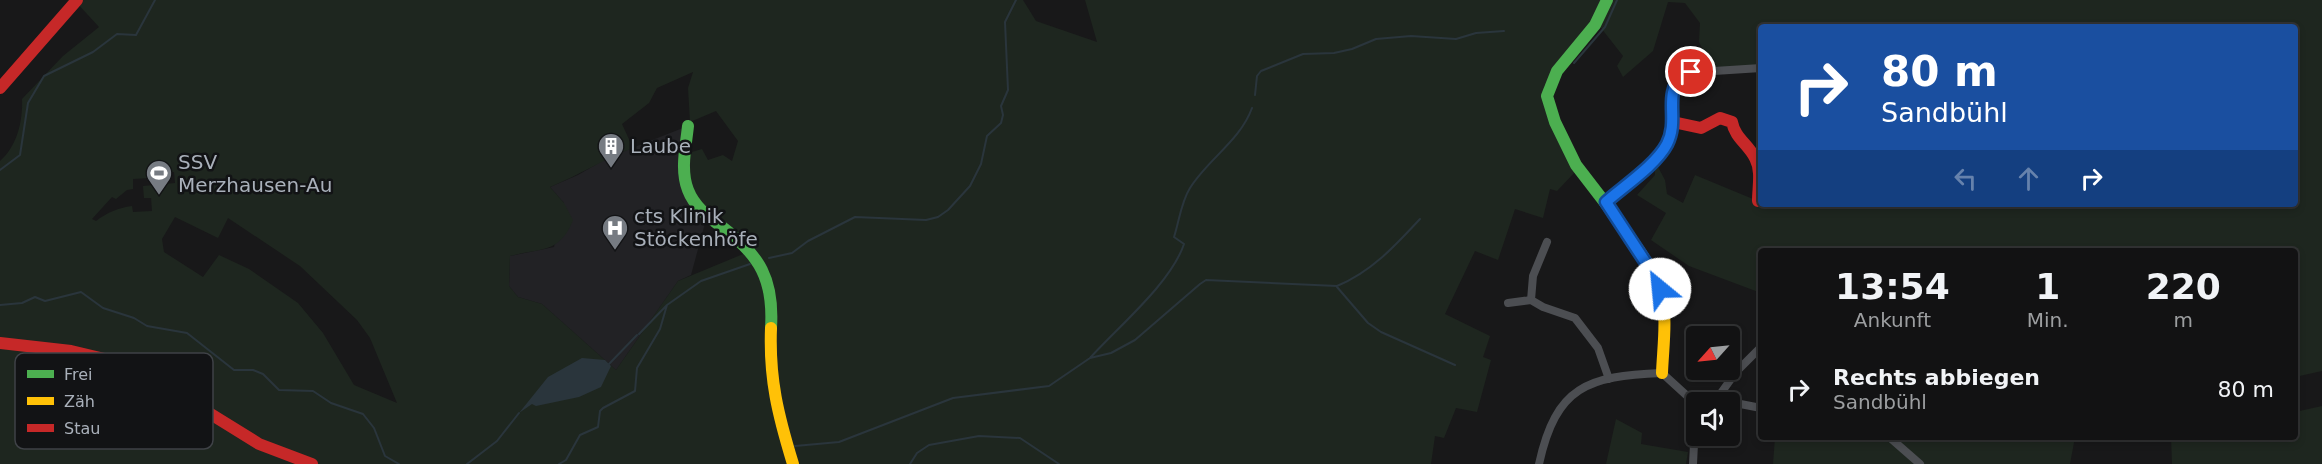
<!DOCTYPE html>
<html lang="de">
<head>
<meta charset="utf-8">
<style>
	body { margin:0; font-family:"DejaVu Sans",sans-serif; background:#1b1b1c; color:#f1f3f6; height:100vh; display:flex; flex-direction:column; font-size:22px; white-space:nowrap }
	* { box-sizing:border-box; margin:0 }
	p { font-size:20px; color:#9c9ea0 }
	.icon { flex:none; width:33px; height:33px; fill:none; stroke:currentColor; stroke-width:2; stroke-linecap:round; stroke-linejoin:round }
	.map { position:relative; flex:1; overflow:hidden }
	.sheet { position:absolute; left:1758px; top:248px; width:540px; height:192px; display:flex; flex-direction:column; background:#121213; border-radius:6px; box-shadow:0 3px 9px #0003,0 0 0 2px #313233 }
	.sheet>* { flex:none }
	.hud { position:absolute; left:1758px; top:24px; width:540px; height:183px; border-radius:6px; box-shadow:0 3px 9px #0003,0 0 0 2px #313233; background:#1a4fa0; color:#fff; overflow:hidden }
	.needle { width:39px; rotate:243deg }
	.buttons { position:absolute; left:1686px; top:326px; display:grid; gap:12px }
	.buttons a { display:grid; place-items:center; width:54px; height:54px; border-radius:6px; background:#121213; box-shadow:0 3px 9px #0003,0 0 0 2px #313233; font-size:30px }
	.pin { position:absolute; display:grid; place-items:center; width:51px; height:51px; color:#fff; margin:-26px; border:3px solid #fff; border-radius:50%; box-shadow:0 2px 6px #0007 }
	.me { position:absolute; width:66px; margin:-33px; rotate:332deg; stroke-linejoin:round; filter:drop-shadow(0 0 4px #0008) }
	.turn { display:flex; align-items:center; gap:21px; height:126px; padding:0 24px; font-size:27px }
	.turn .icon { width:78px; height:78px; stroke-width:2.5 }
	.turn b { display:block; font-size:42px; line-height:51px }
	.lanes { display:flex; align-items:center; height:57px; padding:0 24px; background:#0003; justify-content:center; gap:30px; direction:ltr }
	.lanes .off { opacity:.35 }
	.eta { display:flex; justify-content:space-evenly; align-items:center; height:102px; text-align:center }
	.eta b { font-size:36px; font-weight:700; line-height:42px }
	ul { padding:0; list-style:none }
	li { display:flex; align-items:center; gap:18px; height:78px; padding:0 24px }
	li div { flex:1 }
	li b { display:block; font-size:22px }
	li em { font-style:normal }
	.map>svg:first-child { display:block }
</style>
</head>
<body>
<div class="map">
<svg width="2322" height="464" viewBox="0 0 2322 464">
	<rect width="100%" height="100%" fill="#181819"/>
	<!-- built -->
	<path fill="#222225" d="M688 126 685 154 707 216 691 275 678 281 616 370 542 304 518 297 509 286 510 256 554 247 564 203 550 187 578 175 609 157Z"/>
	<!-- green -->
	<path fill="#1e261f" fill-rule="evenodd" d="M77 0H1023L1036 21 1097 42 1085 0H2322V371L2295 377V250H1761V293L1689 266 1651 240 1666 213 1637 195 1655 175V168L1658 167 1665 180 1667 194 1683 203 1695 175 1753 199 1761 204H2295V27H1761V65L1702 69 1700 63 1707 58 1699 42 1700 23 1685 3 1668 2 1653 51 1623 77 1617 66 1623 56 1594 19 1544 86 1576 171 1557 191 1550 189 1543 218 1515 209 1498 260 1475 251 1445 314 1490 336 1483 357 1491 360 1477 412 1456 408 1444 438 1435 436 1431 464H0V161C17 146 23 121 22 99L63 56 99 27 76 2ZM693 72 688 88 690 122 716 111 738 141 732 161 723 155 708 160 702 149 685 154 697 205 748 252 678 281 616 370 542 304 518 297 509 286 510 256C540 248 560 254 573 220L564 203 550 187C579 175 604 159 633 148L622 124 649 103 657 88ZM174 172 175 183 143 186 144 198H151L152 211 133 212 132 206C118 208 108 212 96 221L92 219 112 197 116 199 127 190 133 189V179L150 178V174ZM175 217 218 238 228 218 300 266 357 320 370 338 397 403 354 385 323 333 298 303 249 269 219 255 203 277 164 252 162 239Z
		M2322 406V464H2172L2171 437 2295 436V412Z
		M1616 419 1642 433 1641 444 1688 452 1686 464H1606Z
		M1775 437H2075L2070 464H1773Z"/>
	<!-- water -->
	<path fill="#2a353c" d="M582 358 605 360 611 366 601 387 579 397 536 406 532 404 519 413 548 377Z"/>
	<g fill="none" stroke-linecap="round" stroke-linejoin="round">
		<!-- stream -->
		<path stroke="#2a353c" stroke-width="2" d="M1574 63 1605 27 1617 0
			M1255 95 1257 76 1261 71 1303 54 1334 53 1352 49 1376 39 1411 36 1456 39 1476 33 1504 31
			M0 170 20 155 28 103 44 76 93 52 117 34 136 35 155 0
			M769 258 792 253 808 241 855 217 926 220 938 217 948 210 970 186 981 164 987 136 1001 123 1003 115 1001 106 1008 90 1005 22 1016 0
			M1337 287 1368 323 1381 332 1455 365
			M0 305 22 303 35 297 45 301 81 292 103 308 134 318 147 326 187 333 234 370H253L263 374 279 390 313 391 331 403 363 414 374 428 385 456 399 464
			M639 334 667 305
			M1090 358C1118 327 1171 283 1184 244L1174 237C1179 222 1181 202 1190 188 1208 159 1240 141 1252 108
			M609 364 637 335
			M795 446 839 442 953 398 1049 386 1090 358 1111 353 1135 340 1200 284 1206 280 1337 286C1371 272 1395 246 1420 219
			M467 464 497 441 519 413
			M559 464 566 460 580 435 598 427 600 411 603 408 635 391 637 368 660 329 667 305 701 281 750 264
			M910 464 917 453 929 445 979 436 1020 438 1059 464"/>
		<!-- street -->
		<path stroke="#4c4e52" stroke-width="8" d="M1606 202C1623 187 1657 163 1667 144 1681 117 1661 97 1683 73L1761 68
			M1531 300 1533 276 1547 242
			M1508 303 1531 300 1543 307 1575 318 1598 348 1609 379
			M1716 400 1736 372 1761 347
			M1706 402 1716 400 1729 402
			M1730 402 1761 408
			M1888 436 1920 464
			M1539 464C1556 386 1588 376 1662 373L1696 404
			M1693 464 1696 404"/>
		<!-- fast -->
		<path stroke="#4caf50" stroke-width="12" d="M1607 0 1595 25 1557 71 1547 96 1555 122 1576 165 1616 217
			M688 126C686 146 680 170 688 190 694 206 708 217 722 227 760 255 774 280 771 328"/>
		<!-- slow -->
		<path stroke="#ffc107" stroke-width="12" d="M1616 217C1631 240 1651 264 1660 289 1668 316 1663 346 1662 373
			M771 328C769 379 778 415 793 464"/>
		<!-- jam -->
		<path stroke="#c62828" stroke-width="12" d="M0 88 77 0
			M1673 122 1701 128 1720 118 1732 122C1735 138 1748 144 1755 158 1762 171 1758 187 1758 201
			M0 343 71 351 113 361 167 387 259 444 312 464"/>
	</g>
	<g fill="none" stroke-linecap="round" stroke-linejoin="round">
		<!-- route casing -->
		<g stroke="#114b97" stroke-width="15">
			<path id="route" d="M1660 289 1650 269 1606 202C1624 186 1656 165 1667 144 1680 118 1662 96 1683 74L1691 72"/>
		</g>
		<!-- route -->
		<use href="#route" stroke="#1a73e8" stroke-width="10"/>
	</g>
	<!-- icons -->
	<defs>
		<g id="building-pin" transform="scale(1.35)"><path d="M0 17L-7.5 6A9.5 9.5 0 1 1 7.5 6Z" fill="#767b82" stroke="#121315"/><path d="M-4-6H4V6H1V3H-1V6H-4ZM-2.5-4.3h1.7v1.8h-1.7ZM.8-4.3h1.7v1.8H.8ZM-2.5-1h1.7V.8h-1.7ZM.8-1h1.7V.8H.8Z" fill="#fff"/></g>
		<g id="stadium-pin" transform="scale(1.35)"><path d="M0 17L-7.5 6A9.5 9.5 0 1 1 7.5 6Z" fill="#767b82" stroke="#121315"/><path d="M0-5a6.5 5 0 1 0 0 10a6.5 5 0 1 0 0-10ZM-3.5-1.8h7v3.6h-7Z" fill="#fff"/></g>
		<g id="hospital-pin" transform="scale(1.35)"><path d="M0 17L-7.5 6A9.5 9.5 0 1 1 7.5 6Z" fill="#767b82" stroke="#121315"/><path d="M-5-5h3v3.5h4V-5h3V5h-3V1.5h-4V5h-3Z" fill="#fff"/></g>
	</defs>
	<g fill-rule="evenodd">
		<use href="#building-pin" x="611" y="146"/>
		<use href="#stadium-pin" x="159" y="173"/>
		<use href="#hospital-pin" x="615" y="228"/>
	</g>
	<g text-anchor="middle" dominant-baseline="central" stroke-width="5" stroke-linejoin="round" paint-order="stroke">
		<!-- poi labels -->
		<g font-size="20" fill="#a9b0ba" stroke="#121315" text-anchor="start">
			<text x="630" y="146">Laube</text>
			<text x="178" y="162">SSV<tspan x="178" dy="23">Merzhausen-Au</tspan></text>
			<text x="634" y="216">cts Klinik<tspan x="634" dy="23">Stöckenhöfe</tspan></text>
		</g>
	</g>
	<!-- legend -->
	<rect x="15" y="353" width="198" height="96" rx="9" fill="#121315" stroke="#3f4247" stroke-width="1.5"/>
	<rect x="27" y="370" width="27" height="8" fill="#4caf50"/>
	<rect x="27" y="397" width="27" height="8" fill="#ffc107"/>
	<rect x="27" y="424" width="27" height="8" fill="#c62828"/>
	<g font-size="16" fill="#a9b0ba">
		<text x="64" y="380">Frei</text>
		<text x="64" y="407">Zäh</text>
		<text x="64" y="434">Stau</text>
	</g>
</svg>
<div class="buttons">
<a><svg class="needle" viewBox="-14 -14 28 28"><path d="M0-13l5 13h-10z" fill="#e53935"/><path d="M0 13l5-13h-10z" fill="#9c9ea0"/></svg></a>
<a><svg class="icon" aria-label="sound" viewBox="0 0 24 24"><path d="M4 9h4l5-4v14l-5-4H4zM17 9q2 3 0 6"/></svg></a>
</div>
<div class="pin" style="left:1691px;top:72px;background:#d93025"><svg class="icon" aria-label="arrive" viewBox="0 0 24 24"><path d="M6 21V4h12l-3 4 3 4H6"/></svg></div>
<svg class="me" style="left:1660px;top:289px" viewBox="-20 -20 40 40"><circle r="19" fill="#fff"/><path d="M0-13L10 11 0 6-10 11z" fill="#1a73e8"/></svg>
<div class="hud">
<div class="turn"><svg class="icon" aria-label="right" viewBox="0 0 24 24"><path d="M7 20v-9h11M14 6l5 5-5 5"/></svg><div><b>80 m</b>Sandbühl</div></div>
<div class="lanes"><svg class="icon off" aria-label="left" viewBox="0 0 24 24"><path d="M17 20v-9H6M10 6l-5 5 5 5"/></svg><svg class="icon off" aria-label="ahead" viewBox="0 0 24 24"><path d="M12 20V5M6 11l6-6 6 6"/></svg><svg class="icon" aria-label="right" viewBox="0 0 24 24"><path d="M7 20v-9h11M14 6l5 5-5 5"/></svg></div>
</div>
<section class="sheet">
<div class="eta">
<div><b>13:54</b><p>Ankunft</p></div>
<div><b>1</b><p>Min.</p></div>
<div><b>220</b><p>m</p></div>
</div>
<ul>
<li><svg class="icon" aria-label="right" viewBox="0 0 24 24"><path d="M7 20v-9h11M14 6l5 5-5 5"/></svg><div><b>Rechts abbiegen</b><p>Sandbühl</p></div><em>80 m</em></li>
</ul>
</section>
</div>
</body>
</html>
